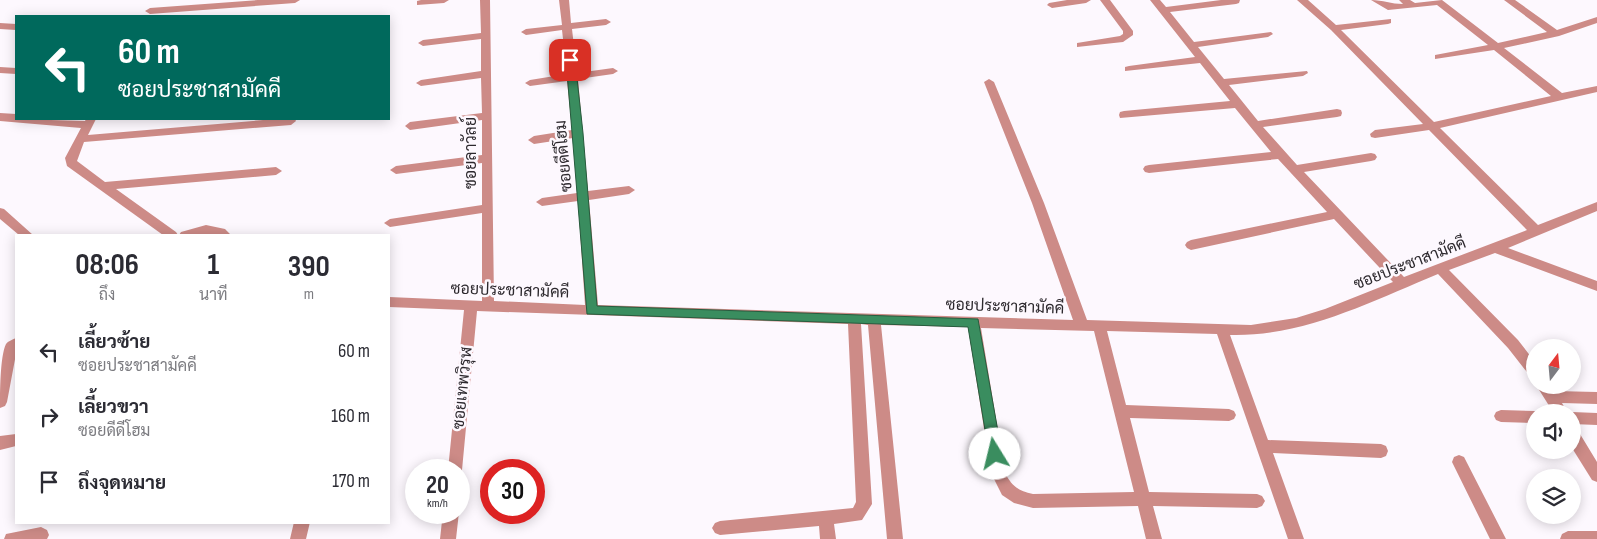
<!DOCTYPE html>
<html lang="th">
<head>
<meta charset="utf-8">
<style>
	body { margin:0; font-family:"Sofia Sans Condensed",Sarabun,sans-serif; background:#f7f7f7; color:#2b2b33; height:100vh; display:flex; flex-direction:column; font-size:19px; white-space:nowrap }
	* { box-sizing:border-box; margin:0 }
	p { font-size:16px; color:#7c7c81 }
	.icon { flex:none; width:28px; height:28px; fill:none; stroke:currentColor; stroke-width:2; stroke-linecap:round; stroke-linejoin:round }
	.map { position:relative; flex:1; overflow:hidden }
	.sheet { position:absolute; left:15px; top:234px; width:375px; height:290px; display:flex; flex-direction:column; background:#fff; border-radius:0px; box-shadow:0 2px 12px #0003 }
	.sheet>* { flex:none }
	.top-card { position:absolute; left:15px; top:15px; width:375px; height:105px; border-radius:0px; box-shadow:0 2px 12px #0003; background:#00695c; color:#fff; overflow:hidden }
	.needle { width:32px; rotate:16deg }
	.fabs { position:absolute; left:1526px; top:339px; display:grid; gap:10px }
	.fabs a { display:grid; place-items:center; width:55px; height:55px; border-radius:50%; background:#fff; box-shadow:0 2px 12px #0003; font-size:25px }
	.speed { position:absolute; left:405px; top:459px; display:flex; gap:10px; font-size:25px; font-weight:700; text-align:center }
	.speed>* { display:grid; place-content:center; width:65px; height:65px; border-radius:50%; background:#fff; box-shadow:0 2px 12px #0003; line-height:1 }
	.speed small { font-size:12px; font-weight:400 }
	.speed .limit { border:8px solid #d22; background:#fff; color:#111 }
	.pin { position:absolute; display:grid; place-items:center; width:42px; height:42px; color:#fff; margin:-21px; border-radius:10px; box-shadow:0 2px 8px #0006 }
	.me { position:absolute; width:55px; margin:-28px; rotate:351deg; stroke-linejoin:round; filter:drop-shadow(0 0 4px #0008) }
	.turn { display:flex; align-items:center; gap:18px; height:105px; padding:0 20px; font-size:22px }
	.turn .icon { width:65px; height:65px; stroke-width:2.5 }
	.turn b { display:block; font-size:35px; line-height:42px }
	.eta { display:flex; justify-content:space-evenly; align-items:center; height:85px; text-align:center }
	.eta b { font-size:30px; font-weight:700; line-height:35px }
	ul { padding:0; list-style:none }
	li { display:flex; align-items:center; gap:15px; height:65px; padding:0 20px }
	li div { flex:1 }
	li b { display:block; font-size:19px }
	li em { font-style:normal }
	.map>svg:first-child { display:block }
</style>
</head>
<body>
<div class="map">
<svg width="1597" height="539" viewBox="0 0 1597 539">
	<rect width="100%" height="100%" fill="#fdf8fe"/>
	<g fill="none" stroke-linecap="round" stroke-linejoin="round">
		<!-- minor -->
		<path fill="#cd8b87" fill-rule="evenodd" d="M258 0H300L295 3 150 14 145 11 150 8Z
			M421 0H449L444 3 417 5V1Z
			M480 0H490L494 301 585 305 578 201 542 206 536 202 542 198 577 193 573 138 534 144 528 140 534 136 572 130 567 81 530 86 525 83 530 80 567 74 562 30 526 35 521 32 526 29 562 25 559 0H569L571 23 606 19 611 22 606 25 572 29 577 73 613 68 618 71 613 74 578 79 588 191 629 186 635 190 629 194 589 200 598 305 1073 320 1032 203 984 82 989 79 994 82 1044 203 1087 320 1251 325 1296 318 1325 309 1393 282 1334 219 1191 250 1187 248 1185 245 1187 242 1191 240 1327 212 1278 159 1149 173 1145 172 1143 169 1145 166 1149 165 1271 152 1235 108 1120 118 1119 115 1120 112 1124 111 1230 101 1200 63 1125 71V67L1129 66 1195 57 1150 0H1160L1166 7 1221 0H1240L1239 3 1236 4 1170 12 1194 42 1271 32 1273 34 1268 37 1198 47 1224 79 1307 71 1308 73 1303 76 1229 85 1258 121 1337 109 1341 110 1342 113 1341 116 1337 117 1263 127 1297 165 1371 153 1375 154 1377 157 1375 160 1371 161 1304 172 1404 277 1527 230 1429 130 1375 138 1371 137 1370 134 1375 130 1423 124 1331 30 1297 0H1308L1336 25 1391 19V23L1388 24 1341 30 1434 122 1551 96 1494 50 1435 59V55L1488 45 1437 5 1388 10 1371 0C1383 0 1391 4 1403 4L1399 0H1410L1415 3 1442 0 1498 43 1547 32 1504 0H1515L1557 30 1597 17V23L1559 36 1504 48 1562 93 1597 86V92L1440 128 1538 225 1597 202V211L1508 248 1597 281V291L1495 253 1449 270 1518 340 1535 362V378L1530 376 1508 348 1438 274C1372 301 1304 337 1230 335L1268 440 1381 444 1386 446 1388 451 1386 456 1381 458 1273 453 1304 539H1288L1217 334 1107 331 1126 405 1229 409 1234 411 1236 415 1234 419 1229 421 1130 418 1149 492 1257 494 1262 496 1265 501 1262 506 1257 508 1153 506 1162 539H1146L1138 506 1033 508 1014 503 1002 495 991 473 968 327 881 325 903 539H887L868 325 861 324 872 504 862 520 834 524 836 539H820L819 526 720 535 715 533 712 528 715 523 720 521 853 508 856 502 848 324 477 311 462 470 459 475V470H448L464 310 389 307V297L482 301V213L390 227 384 223 390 219 482 205V163L396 174 390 170 396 166 482 155V120L410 130 405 126 410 122 482 113 481 78 421 86 416 83 421 80 481 71V39L423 46 418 43 423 40 481 33ZM981 328 1094 331 1134 492 1033 494C1018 491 1012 486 1005 473Z
			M1067 0H1091L1086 3 1052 8 1047 5 1049 3Z
			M1100 0H1110L1133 31V35L1123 42 1077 47V43L1120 36 1123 34V31Z
			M0 23 16 24V30L0 29Z
			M0 67 16 68V74L0 73Z
			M0 113 16 114V119L85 121 86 119H96L88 135 275 119H295L296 121 291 125 84 142 77 161 105 182 276 167 282 171 276 175 116 189 176 232 178 235H163L67 166 65 158 81 128 0 121Z
			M0 208 4 209 33 235H19L0 219Z
			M206 225 225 229 231 235H179L181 232Z
			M16 338V354L7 402 5 406 0 408C0 394 0 356 6 344 8 341 12 340 16 338Z
			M1536 385H1551L1554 391 1597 392V404L1562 403 1567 412H1553Z
			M1501 410 1535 411 1540 412H1535V423L1501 422 1496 420 1494 416 1496 412Z
			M1570 412H1572L1597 413V425L1572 424V412Z
			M1572 428 1577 429 1597 462V482L1592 480 1572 448Z
			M16 434V446L0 450V436Z
			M1459 455 1464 457 1506 539H1490L1452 462 1454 457Z
			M443 512H459L456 539H440Z
			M294 522H310L306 539H290Z
			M41 527 47 530 49 535 47 539H4L6 534Z
			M1568 531H1597V539H1560L1562 534Z"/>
	</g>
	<!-- route -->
	<path fill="#3a8d5f" stroke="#265c3e" d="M570 57 575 60 583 133 597 306 978 319 1002 454 1000 459 995 461 991 459 989 454 968 327 587 314 566 60Z"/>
	<g text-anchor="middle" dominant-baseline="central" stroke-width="5" stroke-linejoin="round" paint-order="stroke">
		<!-- street labels -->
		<g font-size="16" fill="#2d292e" stroke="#fdf8fe">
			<text transform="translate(471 153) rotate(-90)">ซอยลาวัลย์</text>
			<text transform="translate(564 156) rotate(-95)">ซอยดีดีโฮม</text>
			<text transform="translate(1410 264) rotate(-21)">ซอยประชาสามัคคี</text>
			<text transform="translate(510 291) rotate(2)">ซอยประชาสามัคคี</text>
			<text transform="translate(1005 307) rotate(2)">ซอยประชาสามัคคี</text>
			<text transform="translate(463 388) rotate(-84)">ซอยเทพวิรุฬ</text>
		</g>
	</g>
</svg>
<div class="fabs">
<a><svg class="needle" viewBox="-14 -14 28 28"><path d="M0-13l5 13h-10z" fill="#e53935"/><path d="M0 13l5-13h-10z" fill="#7c7c81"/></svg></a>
<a><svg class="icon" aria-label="sound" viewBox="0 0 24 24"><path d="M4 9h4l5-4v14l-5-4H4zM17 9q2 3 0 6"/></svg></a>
<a><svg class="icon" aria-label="layers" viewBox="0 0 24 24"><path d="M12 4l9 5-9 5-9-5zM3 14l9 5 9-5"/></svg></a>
</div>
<div class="speed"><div>20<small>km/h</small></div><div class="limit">30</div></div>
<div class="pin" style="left:570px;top:60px;background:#d93025"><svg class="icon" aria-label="arrive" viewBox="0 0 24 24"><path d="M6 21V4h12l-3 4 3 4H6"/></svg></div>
<svg class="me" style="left:995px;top:454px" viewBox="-20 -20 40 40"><circle r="19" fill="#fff"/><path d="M0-13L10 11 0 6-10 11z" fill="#3a8d5f"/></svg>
<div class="top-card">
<div class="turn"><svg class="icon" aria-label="left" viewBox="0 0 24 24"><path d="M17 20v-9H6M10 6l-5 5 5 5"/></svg><div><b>60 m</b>ซอยประชาสามัคคี</div></div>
</div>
<section class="sheet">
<div class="eta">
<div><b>08:06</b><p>ถึง</p></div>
<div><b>1</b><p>นาที</p></div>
<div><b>390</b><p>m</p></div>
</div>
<ul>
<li><svg class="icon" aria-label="left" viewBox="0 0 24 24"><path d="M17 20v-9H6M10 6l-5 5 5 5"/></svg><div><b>เลี้ยวซ้าย</b><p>ซอยประชาสามัคคี</p></div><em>60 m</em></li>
<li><svg class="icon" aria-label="right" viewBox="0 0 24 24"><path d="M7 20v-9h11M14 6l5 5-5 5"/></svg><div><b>เลี้ยวขวา</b><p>ซอยดีดีโฮม</p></div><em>160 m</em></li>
<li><svg class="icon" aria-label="arrive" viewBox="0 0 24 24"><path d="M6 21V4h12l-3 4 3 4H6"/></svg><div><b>ถึงจุดหมาย</b></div><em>170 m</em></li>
</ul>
</section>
</div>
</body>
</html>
